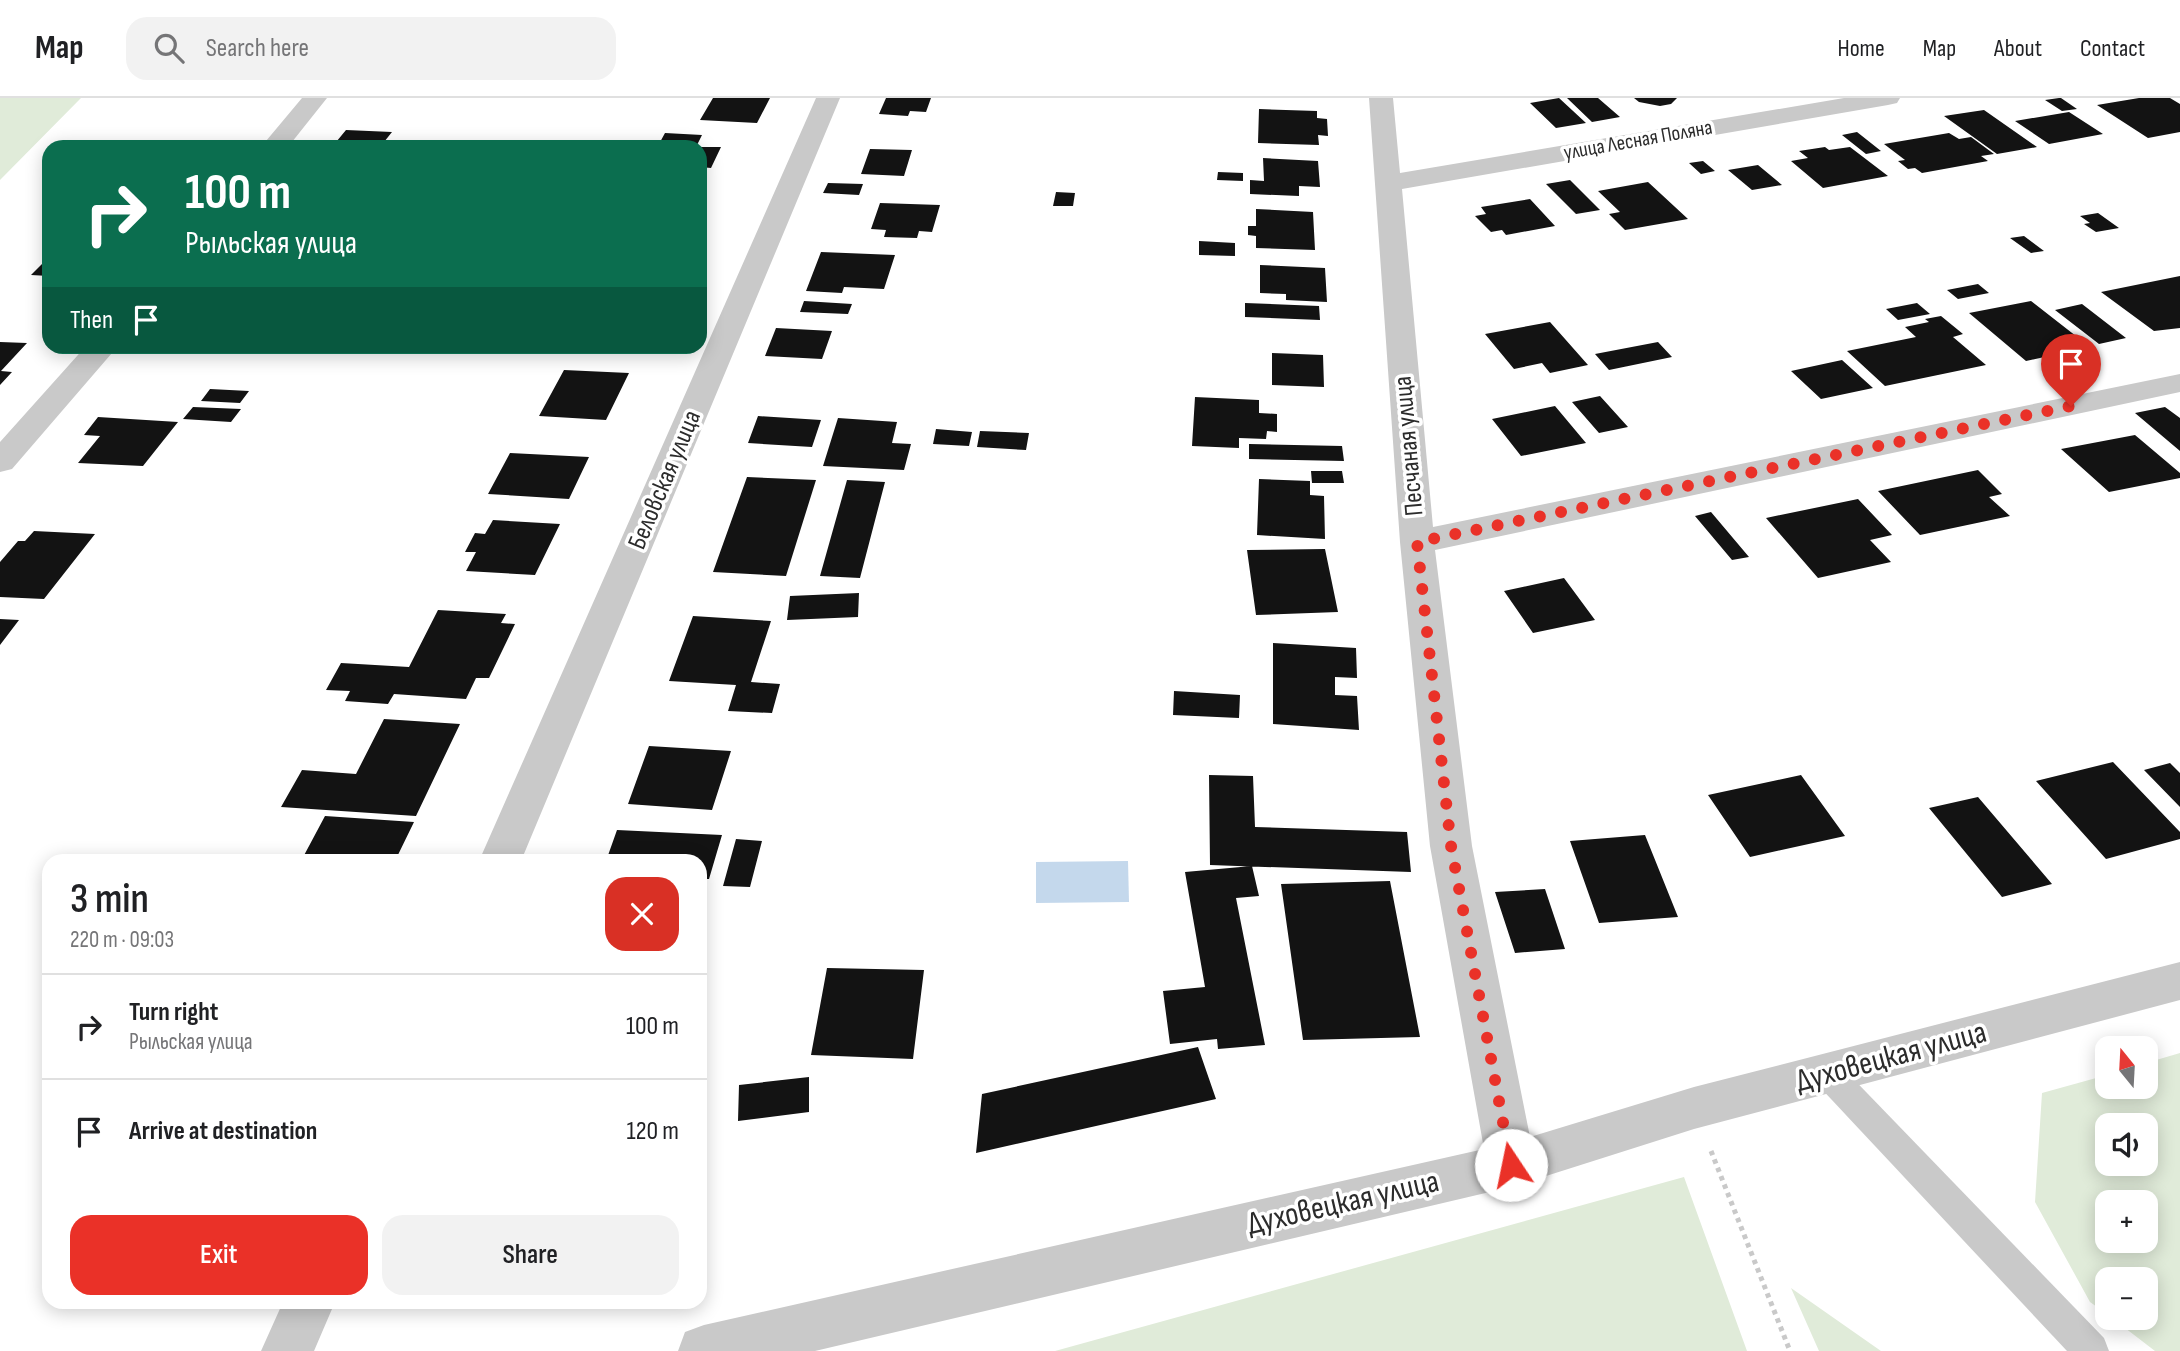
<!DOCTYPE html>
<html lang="en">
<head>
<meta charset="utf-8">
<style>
	body { margin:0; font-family:"Sofia Sans Condensed",sans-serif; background:#f2f2f2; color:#202124; height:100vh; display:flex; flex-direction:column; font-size:26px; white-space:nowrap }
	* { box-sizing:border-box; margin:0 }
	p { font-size:23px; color:#757577 }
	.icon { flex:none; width:38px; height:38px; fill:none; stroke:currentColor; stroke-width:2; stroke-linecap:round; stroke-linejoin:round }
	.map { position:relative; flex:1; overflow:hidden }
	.details { position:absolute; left:42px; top:756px; width:665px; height:455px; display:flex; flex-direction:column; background:#fff; border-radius:21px; box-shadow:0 4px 18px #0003 }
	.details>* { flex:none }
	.banner { position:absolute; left:42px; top:42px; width:665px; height:214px; border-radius:21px; box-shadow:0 4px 18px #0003; background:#0b6e4f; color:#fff; overflow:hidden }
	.needle { width:46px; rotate:342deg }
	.tools { position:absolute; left:2095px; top:938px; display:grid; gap:14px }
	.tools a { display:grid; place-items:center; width:63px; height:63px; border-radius:14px; background:#fff; box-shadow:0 4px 18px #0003; font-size:35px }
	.pin { position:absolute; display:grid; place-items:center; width:60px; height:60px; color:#fff; margin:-72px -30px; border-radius:50% 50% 50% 0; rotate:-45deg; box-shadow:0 0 7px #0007 }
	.pin .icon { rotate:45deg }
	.me { position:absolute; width:77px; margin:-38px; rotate:349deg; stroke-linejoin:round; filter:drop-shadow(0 0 5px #0008) }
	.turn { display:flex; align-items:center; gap:24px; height:147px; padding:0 28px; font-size:32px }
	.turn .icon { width:91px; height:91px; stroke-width:2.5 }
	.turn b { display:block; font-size:49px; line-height:60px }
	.then { display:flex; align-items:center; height:66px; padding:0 28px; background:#0003; gap:14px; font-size:26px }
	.round { display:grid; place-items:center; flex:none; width:74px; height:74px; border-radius:21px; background:#f2f2f2 }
	.summary { display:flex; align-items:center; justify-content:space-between; height:119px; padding:0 28px }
	h1 { font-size:42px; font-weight:600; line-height:52px }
	.primary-button { display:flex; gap:14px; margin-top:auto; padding:14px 28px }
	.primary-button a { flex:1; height:80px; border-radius:21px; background:#ea3128; color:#fff; font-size:28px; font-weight:600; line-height:80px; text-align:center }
	.primary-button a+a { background:#f2f2f2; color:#202124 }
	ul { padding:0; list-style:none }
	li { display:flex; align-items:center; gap:21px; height:105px; padding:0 28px; border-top:2px solid #e0e0e0 }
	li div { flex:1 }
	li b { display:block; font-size:26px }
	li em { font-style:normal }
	header { display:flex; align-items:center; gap:42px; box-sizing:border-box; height:98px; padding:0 35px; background:#fff; border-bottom:2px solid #e0e0e0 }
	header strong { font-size:33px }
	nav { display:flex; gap:38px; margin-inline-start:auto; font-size:24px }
	.search { width:490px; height:63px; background:#f2f2f2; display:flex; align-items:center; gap:18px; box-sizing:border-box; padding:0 24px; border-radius:21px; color:#757577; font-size:26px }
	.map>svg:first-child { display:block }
</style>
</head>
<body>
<header>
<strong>Map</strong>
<div class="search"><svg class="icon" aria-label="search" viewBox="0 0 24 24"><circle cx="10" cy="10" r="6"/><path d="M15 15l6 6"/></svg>Search here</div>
<nav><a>Home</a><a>Map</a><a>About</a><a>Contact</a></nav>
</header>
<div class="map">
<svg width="2180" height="1253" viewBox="0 0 2180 1253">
	<rect width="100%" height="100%" fill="#fff"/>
	<!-- green -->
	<path fill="#e0ebd9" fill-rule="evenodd" d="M0 0H81L0 82Z
		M2180 955V1253H2155L2112 1220H2146V1181H2107V1216L2090 1204 2035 1104 2042 995 2107 977V989H2146V965ZM2107 1027H2146V1066H2107ZM2107 1104H2146V1143H2107Z
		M1684 1079 1747 1253H1055Z
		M1791 1190 1881 1253H1819Z"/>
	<!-- water -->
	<path fill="#c4d8ec" d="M1128 763 1129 804 1036 805V764Z"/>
	<!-- building -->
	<path fill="#131313" d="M713 0H770L757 25 700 22Z
		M886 0H931L926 14 910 13 908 18 879 16Z
		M1559 0 1586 25 1556 30 1530 5Z
		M1567 0H1598L1620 19 1592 24Z
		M1634 0H1677L1671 6 1660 8 1639 4Z
		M2059 0H2061L2077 11 2062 13 2045 2Z
		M2139 0H2170L2180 6V34L2148 40 2097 7Z
		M1259 11 1317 13V20L1327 21 1328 38 1318 37 1319 47 1258 45Z
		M1984 12 2037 49 1997 56 1944 18Z
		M2069 14 2103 36 2049 46 2015 23Z
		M346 32 392 34 380 49H332Z
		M1857 34 1881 53 1866 56 1842 37Z
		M665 35 702 37 696 49H680L659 46Z
		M1949 35 1959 41 1971 39 1994 56 1981 58 1988 63 1922 75 1915 70 1908 71 1898 63 1905 62 1884 46Z
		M700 49H721L711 70 700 69Z
		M1825 49 1829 52 1850 49 1888 78 1823 90 1791 63 1808 60 1799 53Z
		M870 51 912 52 904 78 861 76Z
		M1263 60 1318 63 1320 89 1299 88V98L1250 96V82L1264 83Z
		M1703 63 1715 73 1701 76 1689 65Z
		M1758 67 1782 87 1752 92 1728 72Z
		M1218 74 1243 75V83L1217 82Z
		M1570 82 1600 112 1576 116 1546 86Z
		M1648 84 1688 121 1625 132 1609 116 1620 114 1598 93Z
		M828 85 863 86 859 97 823 95Z
		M1056 94 1075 95 1073 108H1053Z
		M1530 101 1555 128 1506 137 1502 132 1491 134 1475 118 1486 116 1481 109Z
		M880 105 940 107 932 134 919 133 917 140 884 139 886 132 871 131Z
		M1256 111 1313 114 1315 152 1256 150V138L1248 137V128H1256Z
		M2098 115 2119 130 2096 134 2084 126 2090 125 2080 118Z
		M2024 138 2044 153 2031 155 2010 140Z
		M1199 143 1235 145V158L1199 157Z
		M821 154 895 157 884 191 844 189 842 195 806 193Z
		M49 159V178L31 177Z
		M1260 167 1325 170 1327 204 1286 202V196L1260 195Z
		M2180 178V230L2154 233 2101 194Z
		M1978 186 1989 195 1958 201 1947 192Z
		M804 203 852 206 848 216 800 214Z
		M2031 203 2090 249 2026 263 1969 215Z
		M1245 205 1319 208 1320 222 1245 219Z
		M1917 205 1930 216 1898 222 1886 211Z
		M2082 206 2126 240 2099 246 2055 212Z
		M1941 218 1963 236 1953 239 1986 267 1885 288 1847 253 1916 239 1905 229 1929 224 1925 221Z
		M1550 224 1588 267 1550 275 1542 265 1514 271 1485 236Z
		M776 230 832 233 822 261 765 258Z
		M0 244 27 245 1 273 12 274 0 287Z
		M1658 244 1672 259 1609 272 1595 256Z
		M163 248H215L210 254 161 251Z
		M583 248H643L642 252H582Z
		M1272 255 1323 257 1324 289 1272 287Z
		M1842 262 1873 290 1821 301 1791 273Z
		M564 272 629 275 606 322 539 318Z
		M210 291 249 293 240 305 201 303Z
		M1600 298 1628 329 1599 335 1572 304Z
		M1195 299 1259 302V315L1277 316V334L1267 333 1266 341 1239 340V350L1192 348Z
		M1555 308 1586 345 1521 358 1492 321Z
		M193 309 241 311 231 324 183 321Z
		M2165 309 2180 320V353L2135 315Z
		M758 318 821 322 812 349 748 345Z
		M98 319 178 324 143 368 78 365 100 338 84 337Z
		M838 320 897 324 892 345 911 346 904 372 823 368Z
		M936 331 972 334 969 348 933 346Z
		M980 333 1029 335 1026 352 977 349Z
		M2135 337 2180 375V380L2109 394 2061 351Z
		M1249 346 1342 348 1344 363 1249 361Z
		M510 355 589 359 569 401 488 396Z
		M1978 372 2002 396 1989 399 2010 418 1920 437 1878 393Z
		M1311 373H1342L1344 385H1312Z
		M747 379 816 382 786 478 713 474Z
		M1259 381 1310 383V397L1324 398 1325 441 1257 437Z
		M847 382 885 384 860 480 820 478Z
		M1858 401 1892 437 1870 442 1891 464 1818 480 1766 420Z
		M1711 414 1749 459 1732 462 1695 418Z
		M493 422 560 426 535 477 466 473 476 454H465L475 435 485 436Z
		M34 433 95 436 44 501 0 499V464L18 443H25Z
		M1325 451 1338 514 1256 517 1247 452Z
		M1564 480 1595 522 1533 535 1504 493Z
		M859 495 858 519 787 522 790 498Z
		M438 512 506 516 501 525 515 526 489 580H476L466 601 394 596 388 606 345 603 350 593 326 592 341 565 409 569Z
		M693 518 771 523 751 584 780 586 772 615 728 613 736 587 669 583Z
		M0 521 19 522 0 547Z
		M1273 545 1356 550 1357 580 1335 579V597L1357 598 1359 632 1273 626Z
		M1174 593 1240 597 1239 620 1173 617Z
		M384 621 460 626 416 718 281 709 302 672 356 676Z
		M649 648 731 653 712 712 628 706Z
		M2113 664 2180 734V741L2106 761 2036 683Z
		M2170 665 2180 675V709L2144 672Z
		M1209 677 1253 678 1255 729 1407 734 1411 774 1210 767Z
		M1801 677 1845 738 1750 759 1708 697Z
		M1978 699 2052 786 2002 799 1929 710Z
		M325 718 414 724 395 763H301Z
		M617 732 722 737 709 781H700V763H606Z
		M1645 737 1678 819 1599 825 1570 743Z
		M736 741 762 743 750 789 723 788Z
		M1252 768 1259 798 1236 800 1265 947 1218 951 1217 941 1170 946 1163 893 1205 889 1185 774Z
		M1390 783 1420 939 1303 942 1281 786Z
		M1545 791 1565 851 1515 855 1495 794Z
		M827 870 924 872 913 961 811 957Z
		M1198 949 1216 1001 976 1055 982 996Z
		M809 979V1014L738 1023 739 987Z"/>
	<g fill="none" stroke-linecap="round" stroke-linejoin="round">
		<!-- path -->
		<path stroke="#c9c9c9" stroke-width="5" stroke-dasharray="4.5 4.5" stroke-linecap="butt" d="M1711 1053 1790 1253"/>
		<!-- service -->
		<path fill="#c9c9c9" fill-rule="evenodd" d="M1827 961 1838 965 2104 1240 2109 1253H2067L1816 985 1811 975 1816 965Z"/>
		<!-- minor -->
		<path fill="#c9c9c9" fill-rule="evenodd" d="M302 0H327L288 49H261Z
			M816 0H840L521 763H479Z
			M1369 0H1393L1400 75 1844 0H1900L1897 5 1888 7 1402 91 1433 429 2180 276V294L1435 452 1472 748 1530 1039 1694 989 2180 864V902L1694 1031 1511 1089 815 1253H678L685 1234 704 1227 1484 1051 1430 748 1400 444Z
			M86 248H118L12 371 0 374V344Z
			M283 1204H335L314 1253H261Z"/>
	</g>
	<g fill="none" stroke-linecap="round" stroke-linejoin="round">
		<!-- route -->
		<path stroke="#ea3128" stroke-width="12" stroke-dasharray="0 21.6" d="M1511 1067 1451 748 1417 444 2071 308"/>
	</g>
	<g text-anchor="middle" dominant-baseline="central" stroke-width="7" stroke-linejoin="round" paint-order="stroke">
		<!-- far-street labels -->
		<g font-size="21" fill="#2c2c2c" stroke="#fff">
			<text transform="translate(1638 42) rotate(-10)">улица Лесная Поляна</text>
		</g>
		<!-- street labels -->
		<g font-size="26" fill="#2c2c2c" stroke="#fff">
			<text transform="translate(1409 348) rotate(-95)">Песчаная улица</text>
			<text transform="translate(665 382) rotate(-67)">Беловская улица</text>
		</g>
		<!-- near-street labels -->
		<g font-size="32" fill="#2c2c2c" stroke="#fff">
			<text transform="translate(1891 959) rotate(-15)">Духовецкая улица</text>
			<text transform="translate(1343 1105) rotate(-13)">Духовецкая улица</text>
		</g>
	</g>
</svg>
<div class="tools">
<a><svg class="needle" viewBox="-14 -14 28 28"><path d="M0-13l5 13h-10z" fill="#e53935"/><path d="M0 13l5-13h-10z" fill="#757577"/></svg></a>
<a><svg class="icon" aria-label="sound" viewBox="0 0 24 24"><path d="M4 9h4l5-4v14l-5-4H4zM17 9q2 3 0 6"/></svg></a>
<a>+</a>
<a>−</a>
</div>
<div class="pin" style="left:2071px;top:308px;background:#d93025"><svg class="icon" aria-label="arrive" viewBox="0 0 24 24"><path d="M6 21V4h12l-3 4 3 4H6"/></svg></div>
<svg class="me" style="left:1511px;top:1067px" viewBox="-20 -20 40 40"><circle r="19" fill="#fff"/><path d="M0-13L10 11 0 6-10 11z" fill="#ea3128"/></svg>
<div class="banner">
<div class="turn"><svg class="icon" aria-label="right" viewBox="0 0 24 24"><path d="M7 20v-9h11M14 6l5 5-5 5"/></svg><div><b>100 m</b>Рыльская улица</div></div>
<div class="then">Then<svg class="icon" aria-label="arrive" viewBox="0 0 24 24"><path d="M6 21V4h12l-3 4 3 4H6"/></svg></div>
</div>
<section class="details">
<div class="summary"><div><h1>3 min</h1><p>220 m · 09:03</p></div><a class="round" style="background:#d93025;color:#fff"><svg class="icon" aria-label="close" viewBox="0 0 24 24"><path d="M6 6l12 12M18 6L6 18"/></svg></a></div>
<ul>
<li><svg class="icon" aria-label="right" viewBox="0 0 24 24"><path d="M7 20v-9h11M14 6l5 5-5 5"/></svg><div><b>Turn right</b><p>Рыльская улица</p></div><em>100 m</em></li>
<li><svg class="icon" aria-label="arrive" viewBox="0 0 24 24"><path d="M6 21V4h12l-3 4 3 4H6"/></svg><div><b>Arrive at destination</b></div><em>120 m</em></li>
</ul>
<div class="primary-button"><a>Exit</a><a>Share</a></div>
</section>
</div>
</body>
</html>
